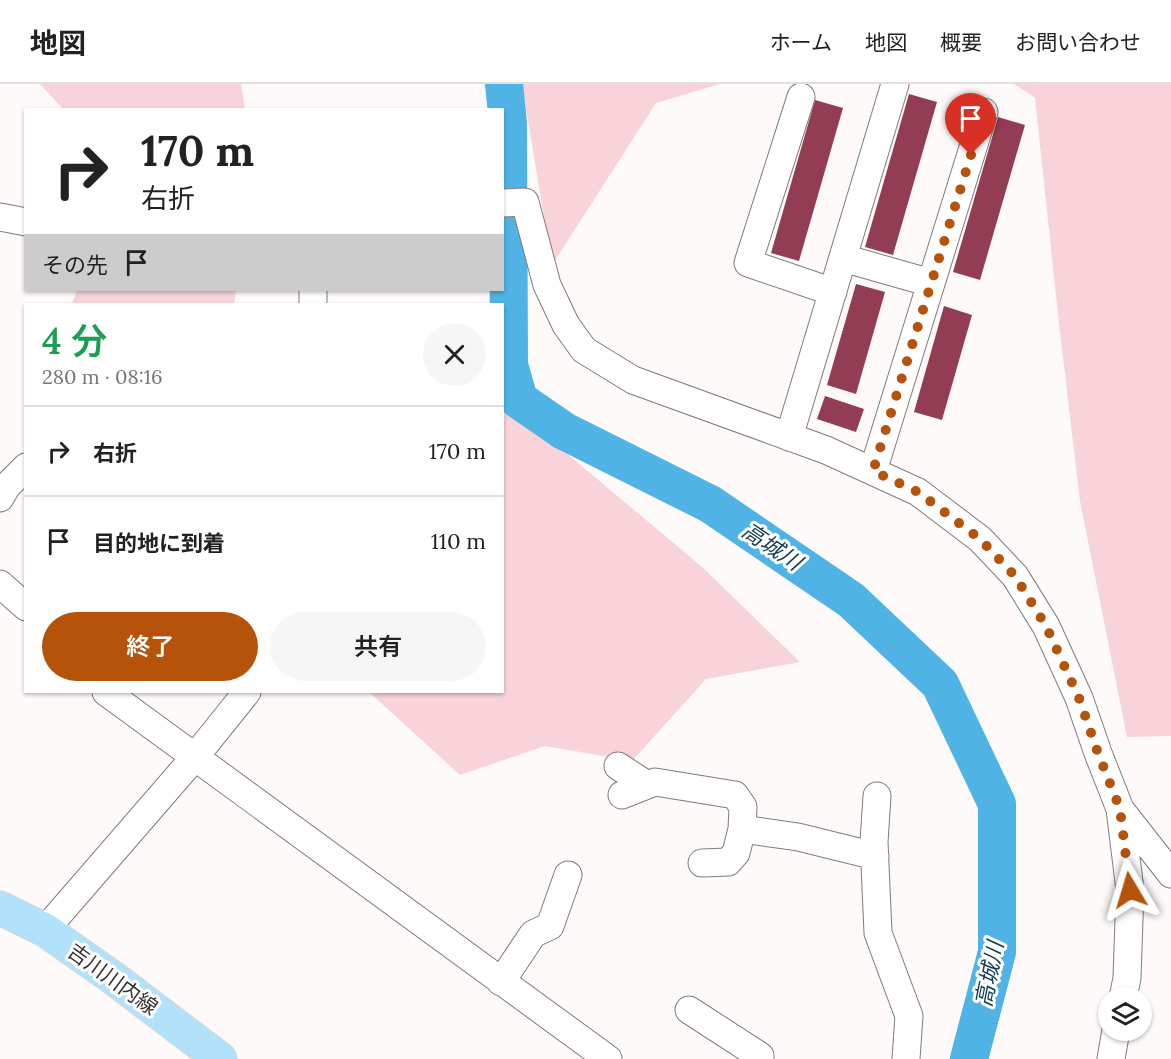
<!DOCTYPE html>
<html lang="ja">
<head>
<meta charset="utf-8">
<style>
	body { margin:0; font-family:Lora,"Noto Sans JP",serif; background:#f6f6f6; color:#222; height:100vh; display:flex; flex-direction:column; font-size:22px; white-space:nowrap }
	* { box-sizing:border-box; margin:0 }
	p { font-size:20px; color:#767676 }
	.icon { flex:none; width:33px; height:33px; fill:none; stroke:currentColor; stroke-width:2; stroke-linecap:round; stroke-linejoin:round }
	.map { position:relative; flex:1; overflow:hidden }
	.details { position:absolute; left:24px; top:219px; width:480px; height:390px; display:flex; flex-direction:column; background:#fff; border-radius:0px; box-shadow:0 2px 4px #0004 }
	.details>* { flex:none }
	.top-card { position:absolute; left:24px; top:24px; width:480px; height:183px; border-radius:0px; box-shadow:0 2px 4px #0004; background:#fff; color:#222; overflow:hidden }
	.buttons { position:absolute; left:1098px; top:903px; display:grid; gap:12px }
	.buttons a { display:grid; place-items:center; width:54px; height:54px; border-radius:50%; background:#fff; box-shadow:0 2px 4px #0004; font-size:30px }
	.pin { position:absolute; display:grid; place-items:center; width:51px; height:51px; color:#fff; margin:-62px -26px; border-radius:50% 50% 50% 0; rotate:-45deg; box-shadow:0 0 6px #0007 }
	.pin .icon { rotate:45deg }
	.me { position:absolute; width:66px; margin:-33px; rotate:353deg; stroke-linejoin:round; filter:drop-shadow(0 0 4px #0008) }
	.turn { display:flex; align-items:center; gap:21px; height:126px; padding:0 18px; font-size:27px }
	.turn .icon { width:78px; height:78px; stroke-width:2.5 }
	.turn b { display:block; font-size:42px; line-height:51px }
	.then { display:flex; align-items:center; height:57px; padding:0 18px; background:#0003; gap:12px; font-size:22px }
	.round { display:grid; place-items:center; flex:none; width:63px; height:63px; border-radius:32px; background:#f6f6f6 }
	.overview { display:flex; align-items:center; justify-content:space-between; height:102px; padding:0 18px }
	h1 { font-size:36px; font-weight:600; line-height:45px; color:#1e9e55 }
	.cta { display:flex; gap:12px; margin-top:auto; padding:12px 18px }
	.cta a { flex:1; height:69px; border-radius:36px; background:#b45309; color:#fff; font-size:24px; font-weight:600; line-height:69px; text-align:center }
	.cta a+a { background:#f6f6f6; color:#222 }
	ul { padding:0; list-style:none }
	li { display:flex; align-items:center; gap:18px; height:90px; padding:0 18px; border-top:2px solid #e0e0e0 }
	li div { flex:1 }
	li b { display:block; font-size:22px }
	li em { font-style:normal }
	header { display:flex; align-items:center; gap:36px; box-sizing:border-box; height:84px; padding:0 30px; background:#fff; border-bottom:2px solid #e0e0e0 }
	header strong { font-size:28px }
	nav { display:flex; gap:33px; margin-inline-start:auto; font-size:21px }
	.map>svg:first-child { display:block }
</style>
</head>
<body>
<header>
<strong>地図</strong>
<nav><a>ホーム</a><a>地図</a><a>概要</a><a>お問い合わせ</a></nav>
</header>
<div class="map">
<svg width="1171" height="975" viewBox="0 0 1171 975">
	<rect width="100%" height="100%" fill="#fefafa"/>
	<!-- green -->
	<path fill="#f8d3da" d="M40 0H241L245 25H63Z
		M522 0H720L656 19 552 181Z
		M1014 0H1171V652L1127 653 1080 417 1059 240 1035 14Z
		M77 206H236L234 220H72Z
		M503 316 701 482 800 578 706 595 632 677 545 662 460 691 369 608H502Z"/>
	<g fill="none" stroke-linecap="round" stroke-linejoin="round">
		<!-- river -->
		<path stroke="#4fb3e5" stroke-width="38" d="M504 0 508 39 509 281 519 316 564 347 710 420 851 516 940 600 997 720V868L969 975"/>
	</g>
	<!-- building -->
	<path fill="#923d54" d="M909 10 937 18 893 171 865 163Z
		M815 16 843 24 799 177 771 169Z
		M998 33 1025 41 980 196 953 188Z
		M856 200 885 208 856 310 827 301Z
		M944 222 972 231 942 336 914 328Z
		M825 312 864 325 856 348 817 335Z"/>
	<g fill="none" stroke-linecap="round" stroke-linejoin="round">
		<!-- minor casing -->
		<g stroke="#837a7b" stroke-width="29">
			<path id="minor" d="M801 13 748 179 833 208
				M502 119 525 118 547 201 566 241 584 266 633 296 826 366 918 408 980 455 1015 492 1046 542 1079 614 1098 669 1120 725 1130 806 1127 894 1123 914
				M0 133 26 138
				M843 174 931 199
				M313 220V206
				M789 353 895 0
				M873 387 984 28
				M0 414 7 402 26 383
				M0 500 26 523
				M106 608 608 975
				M618 682 647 701
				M622 711 655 698 735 711 743 723 742 745
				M877 712 874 758 878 849 909 932 906 975
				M1120 725 1171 790
				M702 779 728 778 736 769 742 745 798 753 875 772
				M45 846 194 674 247 608
				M501 898 533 850 550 842 568 791
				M689 926 760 972V975
				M1111 975 1116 946"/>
		</g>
		<!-- major casing -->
		<g stroke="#d7d6d6" stroke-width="35">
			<path id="major" d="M0 824 45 846 112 893 220 975"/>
		</g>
		<!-- minor -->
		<use href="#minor" stroke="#fff" stroke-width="27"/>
		<!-- major -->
		<use href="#major" stroke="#b2e2fb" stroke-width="33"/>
	</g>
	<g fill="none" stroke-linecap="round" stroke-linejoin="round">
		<!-- route -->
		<path stroke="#b45309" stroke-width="10" stroke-dasharray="0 18" d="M971 71 873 387 918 408 980 455 1015 492 1046 542 1079 614 1098 669 1120 725 1130 806"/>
	</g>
	<g text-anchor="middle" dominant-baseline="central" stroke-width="6" stroke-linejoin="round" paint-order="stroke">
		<!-- street labels -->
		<g font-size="21" fill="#353132" stroke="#fff">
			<text transform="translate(113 895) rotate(36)">吉川川内線</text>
		</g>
		<!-- water labels -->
		<g font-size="22" font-style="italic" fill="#113c51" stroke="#fff">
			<text transform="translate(772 462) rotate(34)">高城川</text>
			<text transform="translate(989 890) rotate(-79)">高城川</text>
		</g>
	</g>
</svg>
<div class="buttons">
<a><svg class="icon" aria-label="layers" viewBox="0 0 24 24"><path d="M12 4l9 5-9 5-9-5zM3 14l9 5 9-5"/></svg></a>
</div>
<div class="pin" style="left:971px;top:71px;background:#d93025"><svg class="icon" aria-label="arrive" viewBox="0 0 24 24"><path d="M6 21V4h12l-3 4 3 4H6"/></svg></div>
<svg class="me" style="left:1130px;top:806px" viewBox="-20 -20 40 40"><path d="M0-17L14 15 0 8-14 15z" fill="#b45309" stroke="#fff" stroke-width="4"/></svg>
<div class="top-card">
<div class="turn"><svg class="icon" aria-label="right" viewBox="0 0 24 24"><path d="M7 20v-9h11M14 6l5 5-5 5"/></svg><div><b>170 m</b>右折</div></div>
<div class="then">その先<svg class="icon" aria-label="arrive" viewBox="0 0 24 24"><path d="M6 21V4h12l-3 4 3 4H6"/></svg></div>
</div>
<section class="details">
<div class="overview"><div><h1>4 分</h1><p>280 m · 08:16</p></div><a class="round"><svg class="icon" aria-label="close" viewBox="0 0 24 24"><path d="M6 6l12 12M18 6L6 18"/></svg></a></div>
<ul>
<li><svg class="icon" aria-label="right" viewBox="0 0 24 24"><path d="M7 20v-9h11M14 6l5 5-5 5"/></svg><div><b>右折</b></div><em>170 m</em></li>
<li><svg class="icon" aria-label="arrive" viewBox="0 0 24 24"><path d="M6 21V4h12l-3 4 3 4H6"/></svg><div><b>目的地に到着</b></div><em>110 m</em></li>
</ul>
<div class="cta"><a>終了</a><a>共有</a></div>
</section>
</div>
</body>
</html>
